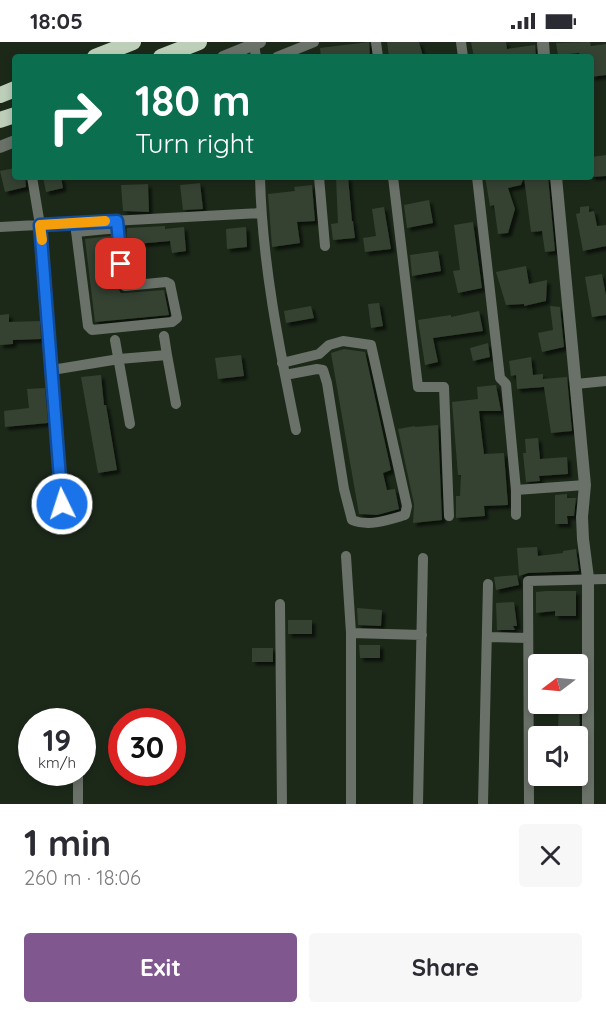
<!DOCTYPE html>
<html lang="en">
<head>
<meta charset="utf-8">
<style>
	body { margin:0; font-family:Quicksand,sans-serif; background:#f7f7f7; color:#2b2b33; height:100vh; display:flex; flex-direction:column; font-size:22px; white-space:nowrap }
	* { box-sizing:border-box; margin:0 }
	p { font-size:20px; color:#7c7c81 }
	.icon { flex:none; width:33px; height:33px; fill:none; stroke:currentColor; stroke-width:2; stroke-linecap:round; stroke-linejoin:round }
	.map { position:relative; height:762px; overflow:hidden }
	.drawer { display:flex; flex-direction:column; background:#fff; flex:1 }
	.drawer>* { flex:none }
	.hud { position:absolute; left:12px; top:12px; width:582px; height:126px; border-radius:6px; box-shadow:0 3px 9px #0003; background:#0b6e4f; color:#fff; overflow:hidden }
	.needle { width:39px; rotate:254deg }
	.tools { position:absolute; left:528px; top:612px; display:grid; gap:12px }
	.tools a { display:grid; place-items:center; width:60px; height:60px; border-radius:6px; background:#fff; box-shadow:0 3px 9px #0003; font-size:30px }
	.speed { position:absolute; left:18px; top:666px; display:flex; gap:12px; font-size:30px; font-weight:700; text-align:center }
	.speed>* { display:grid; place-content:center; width:78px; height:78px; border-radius:50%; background:#fff; box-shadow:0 3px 9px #0003; line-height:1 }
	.speed small { font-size:15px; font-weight:400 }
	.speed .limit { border:9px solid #d22; background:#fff; color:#111 }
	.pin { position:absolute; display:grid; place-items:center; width:51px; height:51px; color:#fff; margin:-26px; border-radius:12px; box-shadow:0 3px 9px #0006 }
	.me { position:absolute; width:66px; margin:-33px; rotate:356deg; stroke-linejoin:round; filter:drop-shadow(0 0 4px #0008) }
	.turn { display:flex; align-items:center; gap:21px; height:126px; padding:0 24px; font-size:27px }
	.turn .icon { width:78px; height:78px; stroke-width:2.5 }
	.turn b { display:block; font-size:42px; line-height:51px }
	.round { display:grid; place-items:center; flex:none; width:63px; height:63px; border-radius:6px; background:#f7f7f7 }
	.overview { display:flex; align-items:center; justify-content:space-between; height:102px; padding:0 24px }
	h1 { font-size:36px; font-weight:700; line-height:45px }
	.button { display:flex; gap:12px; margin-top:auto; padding:12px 24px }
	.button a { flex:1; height:69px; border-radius:6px; background:#80588f; color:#fff; font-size:24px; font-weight:700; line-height:69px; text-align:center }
	.button a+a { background:#f7f7f7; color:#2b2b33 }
	.status { display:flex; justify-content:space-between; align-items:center; height:42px; padding:0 30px; background:#fff; direction:ltr }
	.status svg { height:16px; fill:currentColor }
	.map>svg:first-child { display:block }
</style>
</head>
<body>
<div class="status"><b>18:05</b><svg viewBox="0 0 49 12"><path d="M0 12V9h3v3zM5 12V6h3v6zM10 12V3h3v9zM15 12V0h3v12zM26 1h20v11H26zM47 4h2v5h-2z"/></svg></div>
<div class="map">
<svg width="606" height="762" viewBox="0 0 606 762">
	<defs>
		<filter id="shadow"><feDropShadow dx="3.5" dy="3.5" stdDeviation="1.5" flood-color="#0009"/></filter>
	</defs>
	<rect width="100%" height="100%" fill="#1c2919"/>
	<!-- building -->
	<path fill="#344230" filter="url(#shadow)" d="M369 0 370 15H321L320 6Z
		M387 0H419L423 14 389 15Z
		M471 0H506L507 7 535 3 536 15H474Z
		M590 0 591 4 606 2V33L591 35V15H580L579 11 558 13 556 1Z
		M606 113V134L591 135V115Z
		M15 126V135H25L26 145 5 150 0 129Z
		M43 135H61L63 146 46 150Z
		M336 135H348L352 179H353L355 196 333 198 331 182 338 181Z
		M485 135H524L521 143 508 146 515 167 508 191 498 192 494 163 490 164Z
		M524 135H548L555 209 545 210 542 189 531 190Z
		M200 141 203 167 183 168 180 143Z
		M148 142 149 170 123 169 121 143Z
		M312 143 315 179 297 180 300 201 272 205 268 152 295 149 294 145Z
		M429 158 433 181 407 186 404 163Z
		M589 164V170L594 169 597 184 606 183V204L583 209 576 172 580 171V165Z
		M384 165 391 207 365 210 363 196 376 194 372 167Z
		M473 180 482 246 458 251 453 229 460 228 454 183Z
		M165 184V187L184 185 186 209 172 211 170 199 126 203 127 186Z
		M246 185 247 205 227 207 226 187Z
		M111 194 116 244 121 251H125L164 248 169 273 95 280 85 197Z
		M438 209 441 229 412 234 410 213Z
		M526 224 529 242 547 238 546 259 524 264V262L506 263 496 230Z
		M602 232 606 254V273L592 275 585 235Z
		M379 261 383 284 371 286 368 262Z
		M311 264 314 276 286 281 284 269Z
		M550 264 560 265 564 305 542 310 538 291 553 288Z
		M479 269 483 289 433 296 438 320 425 323 418 278 451 273V275Z
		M9 272V280L40 279 41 297 13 298V302L0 303V273Z
		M488 301 490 315 473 319 470 306Z
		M344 307 365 310 391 428 383 431 387 448 395 447 399 467 377 473 359 472 331 311Z
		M241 313 244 334 218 337 215 316Z
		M531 315 533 333 543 332V337L567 335 572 389 551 391 544 345 517 347 516 333 511 334 509 319Z
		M101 333 104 363H106L117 428 98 431 81 335Z
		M496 343 501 369H479L482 396 484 412 504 411 508 463 484 464 485 474 456 476V454H460L461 433H458L452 360 478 357 477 345Z
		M45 346 48 381 5 385 4 369 29 366 27 347Z
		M438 383 442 478 413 481 414 462 398 387 415 384V385Z
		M538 396 540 417 567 415 568 432 539 434 540 439 526 440 523 411H526L525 397Z
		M567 452V456H576L574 474H567L568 482H555V453Z
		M537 505 538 514 563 511V509L576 507 579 529 528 531 519 534 517 506Z
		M517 533 519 543 496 548 494 535Z
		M547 549H576V574H555V569L536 571V550Z
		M514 560 517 584H513L515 588H497L496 561Z
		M357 566 382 568 381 584 358 583Z
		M288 578H312V592H288Z
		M359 603H380V616H360Z
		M252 606H273V620H252Z
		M559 662H579L580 694H563L568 687H558Z"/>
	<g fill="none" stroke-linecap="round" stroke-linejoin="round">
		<!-- minor -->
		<path stroke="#6a7168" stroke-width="10" d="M376 0 378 15
			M461 0 463 15
			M254 2 256 15
			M277 15 314 0
			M32 135 40 183 62 462
			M260 135C262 220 279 305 296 388
			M319 135 325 204
			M393 135 418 345H444L449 474
			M477 135 500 336 506 342 516 448 585 443
			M75 181 88 284 92 288 172 280 177 276 170 242 166 240 125 244 122 240 117 179
			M0 185 261 171
			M76 190 118 186
			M164 294 167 313
			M115 298 130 382
			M282 321 319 312 329 303 343 299 371 303 407 464 405 473C388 478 369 485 352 478L344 447 327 341 323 328 317 327 285 333
			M52 328 119 317 167 313 176 362
			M576 342 606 339
			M516 448V473
			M346 514 351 591
			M280 562 282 762
			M487 595 528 596
			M78 730V762
			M351 762V591L422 593
			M418 762 423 516
			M483 762 488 542
			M529 762 528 539 606 537"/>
		<!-- tertiary -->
		<path stroke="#6a7168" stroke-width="12" d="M543 0 544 15
			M223 15 260 0
			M0 105 15 99
			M556 135 585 443 582 475 583 497 588 536V762"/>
		<!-- trunk -->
		<path stroke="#bdceb9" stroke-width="16" d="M95 15 133 0
			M161 15 199 0
			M0 53 15 47
			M0 78 15 73"/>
	</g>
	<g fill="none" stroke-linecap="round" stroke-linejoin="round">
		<!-- route casing -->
		<g stroke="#114b97" stroke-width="15">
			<path id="route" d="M62 462 40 183 117 179 121 222"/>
		</g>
		<!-- route -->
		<use href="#route" stroke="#1a73e8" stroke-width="10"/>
		<!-- slow -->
		<path stroke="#f59e0b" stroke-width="10" d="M42 198 40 183 105 179"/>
	</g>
</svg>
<div class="tools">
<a><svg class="needle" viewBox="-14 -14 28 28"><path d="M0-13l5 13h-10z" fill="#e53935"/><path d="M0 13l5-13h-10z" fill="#7c7c81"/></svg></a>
<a><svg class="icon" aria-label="sound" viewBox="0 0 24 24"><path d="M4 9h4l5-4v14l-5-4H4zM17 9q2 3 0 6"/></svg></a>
</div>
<div class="speed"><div>19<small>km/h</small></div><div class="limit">30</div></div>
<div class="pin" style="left:121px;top:222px;background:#d93025"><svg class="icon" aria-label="arrive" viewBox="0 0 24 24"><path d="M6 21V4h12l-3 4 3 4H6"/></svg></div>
<svg class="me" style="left:62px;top:462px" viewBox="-20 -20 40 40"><circle r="17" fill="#1a73e8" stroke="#fff" stroke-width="3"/><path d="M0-11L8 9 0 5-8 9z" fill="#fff"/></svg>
<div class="hud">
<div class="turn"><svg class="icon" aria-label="right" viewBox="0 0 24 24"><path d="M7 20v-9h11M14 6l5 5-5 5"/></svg><div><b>180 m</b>Turn right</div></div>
</div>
</div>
<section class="drawer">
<div class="overview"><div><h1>1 min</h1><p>260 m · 18:06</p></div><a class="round"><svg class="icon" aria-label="close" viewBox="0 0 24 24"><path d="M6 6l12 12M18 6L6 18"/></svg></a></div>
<div class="button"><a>Exit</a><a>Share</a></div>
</section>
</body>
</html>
